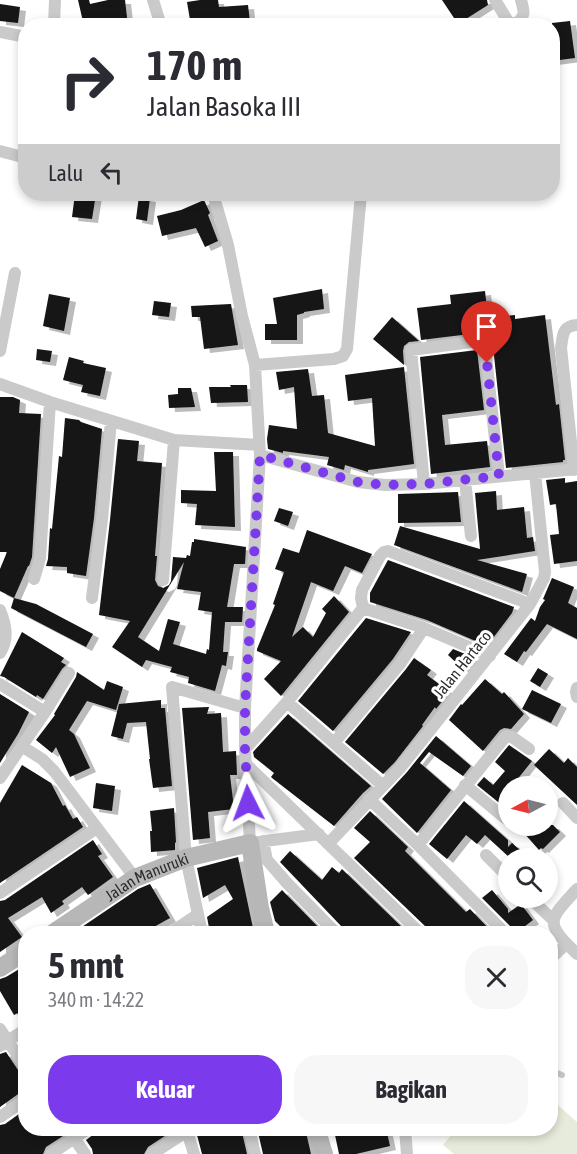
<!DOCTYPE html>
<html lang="id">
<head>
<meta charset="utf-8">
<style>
	body { margin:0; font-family:"Asap Condensed",sans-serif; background:#f7f7f7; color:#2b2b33; height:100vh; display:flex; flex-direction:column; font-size:22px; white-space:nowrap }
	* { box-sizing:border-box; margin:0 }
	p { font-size:20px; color:#7c7c81 }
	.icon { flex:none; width:33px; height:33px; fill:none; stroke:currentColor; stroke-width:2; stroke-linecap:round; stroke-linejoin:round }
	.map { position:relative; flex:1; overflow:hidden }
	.side { position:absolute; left:18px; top:926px; width:540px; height:210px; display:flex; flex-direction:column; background:#fff; border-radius:24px; box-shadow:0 3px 9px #0003 }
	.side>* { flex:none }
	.guide { position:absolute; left:18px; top:18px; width:542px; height:183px; border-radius:24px; box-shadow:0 3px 9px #0003; background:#fff; color:#2b2b33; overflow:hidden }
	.needle { width:39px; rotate:263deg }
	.buttons { position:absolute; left:498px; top:776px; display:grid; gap:12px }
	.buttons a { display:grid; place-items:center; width:60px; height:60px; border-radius:50%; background:#fff; box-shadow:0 3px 9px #0003; font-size:30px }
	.pin { position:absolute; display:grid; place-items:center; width:51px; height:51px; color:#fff; margin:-62px -26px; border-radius:50% 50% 50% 0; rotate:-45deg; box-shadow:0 0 6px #0007 }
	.pin .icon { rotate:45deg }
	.me { position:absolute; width:66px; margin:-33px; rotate:357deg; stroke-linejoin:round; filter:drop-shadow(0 0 4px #0008) }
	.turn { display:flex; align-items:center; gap:21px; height:126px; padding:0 30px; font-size:27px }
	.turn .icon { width:78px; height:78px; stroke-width:2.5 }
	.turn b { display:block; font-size:42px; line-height:51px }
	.then { display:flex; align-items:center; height:57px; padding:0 30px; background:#0003; gap:12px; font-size:22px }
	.round { display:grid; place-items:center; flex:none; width:63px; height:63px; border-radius:24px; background:#f7f7f7 }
	.headline { display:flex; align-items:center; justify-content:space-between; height:102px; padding:0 30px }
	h1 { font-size:36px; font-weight:700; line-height:45px }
	.action { display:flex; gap:12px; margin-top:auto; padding:12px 30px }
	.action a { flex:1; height:69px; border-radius:24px; background:#7c3aed; color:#fff; font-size:24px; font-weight:700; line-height:69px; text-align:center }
	.action a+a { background:#f7f7f7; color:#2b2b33 }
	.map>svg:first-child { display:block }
</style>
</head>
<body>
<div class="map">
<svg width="577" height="1154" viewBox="0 0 577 1154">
	<defs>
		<filter id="shadow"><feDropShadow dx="6" dy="4" stdDeviation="0" flood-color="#0004"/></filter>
	</defs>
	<rect width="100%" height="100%" fill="#fff"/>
	<!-- grass -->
	<path fill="#e7ebdb" d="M551 1099 577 1122V1154H454L443 1145 457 1128H550Z"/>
	<!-- building -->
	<path fill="#141414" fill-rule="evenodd" filter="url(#shadow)" d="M78 0H89L90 4 108 0H125L128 26H84Z
		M200 0H218L219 7 248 5 250 22 222 24V26H191L187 2Z
		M442 0H487L488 5 458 24Z
		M0 4 20 7 18 23 0 21Z
		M570 21 575 58 552 61V23Z
		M75 194H96L92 219 72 217Z
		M139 196 150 198 147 221 136 219Z
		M204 200 210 213 208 215 218 241 205 247 196 228 162 236 157 216 181 210Z
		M322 289 324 309 304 312V313L297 315V340H265V324H277L273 298Z
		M485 291 488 318 515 315V319L545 315 556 405 559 404 565 460H563V462L506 468 493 346 487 336 478 333 421 340 417 308 451 304 450 295Z
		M49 294 70 298 64 331 43 326Z
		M154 301 171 303 169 317 152 315Z
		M231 304 238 345 204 349 200 317H192L191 306Z
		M392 317 419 341 409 342 404 346 403 351 404 365 373 339Z
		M37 349 52 351 50 362 36 360Z
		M477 350 484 410 442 415 445 445 487 441 490 467 431 474 420 357Z
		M69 357 84 361 83 363 106 368 100 396 81 392 83 385 63 380Z
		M404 367 414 464 368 470V472L345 465 344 470 327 465 329 457 283 451V453L268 449 267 439 269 425 297 429 294 387 279 390 276 372 308 369 312 396 324 395 328 433 375 446 372 398 348 401 345 375Z
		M230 385H247L248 402 211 403 209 387H231Z
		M178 388H191L195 407 169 408 168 395 178 394Z
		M0 397H13L20 400 19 413 41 414 32 557 29 566H28L14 598 0 591V569L7 552H0Z
		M65 418 79 420 81 422 102 429 94 518 86 576 67 573V567L46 566 48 559 50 528 52 529 59 456 62 457Z
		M118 439 139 441 137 461 162 463 155 556H157L155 580 158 586 163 588 169 585 171 581 173 557 186 558 187 555 190 556 192 542H194V539L246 547 245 564H234L227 607H243L242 622H225L223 652H228L226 666 222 665 215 691 188 683 189 677 170 672 172 667 146 660 142 667 112 647 130 621 99 615 110 520ZM184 562 177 589 201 592 198 610 212 612 209 650 207 649 206 654 173 644 180 622 168 619 159 651 138 637Z
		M214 452H233L235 527 195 525 197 504 181 503V490L216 491Z
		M565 478V483L577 481V561L554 564 550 535 559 534 556 504 550 505 546 480Z
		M496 491 497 510 524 507 527 538 533 537 535 551 477 560 527 574 522 592 394 545 400 526 480 549 475 493Z
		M458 492 461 522 398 523V494Z
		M279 508 293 512 288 526 274 521Z
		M307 530 372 554 362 573 345 566 333 591 311 582 292 637 303 627 313 637 326 613 322 609 334 596 349 612 281 696 264 679 281 661 257 651V649L275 605 273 604 284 572 275 569 283 548 299 553Z
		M388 560 514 607 512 613 487 646 427 620 370 602V593Z
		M552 578 574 587 568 603 577 608V639L547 624 526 652 524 651 517 662 504 654 531 618 535 621 540 607 545 600 543 599Z
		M14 598 36 604 93 634 86 647 11 608Z
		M366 618 411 632 393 659 333 731 298 701Z
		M22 632 64 658 61 662 66 665 62 669 43 699 37 695 36 697 4 677 0 676Z
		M453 649 470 656 474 661 466 672 448 655Z
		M414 658 431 670 427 675 447 690 449 693 436 709 435 707 422 725 423 726 395 762 383 774 345 742 406 669Z
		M538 668 548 674 540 687 530 681Z
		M77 672 104 690 107 681 123 687 116 710 87 701 69 730 74 734 90 768 70 777 56 747 52 753 36 740 55 715 54 714 76 677Z
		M485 679 502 694 504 692 524 714 511 729 504 728 500 730 483 751 449 720 461 704 462 705Z
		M532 690 561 704 551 723 522 709Z
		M0 694 29 712 18 734 0 763Z
		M161 700V708H165L172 786 153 788 149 759H150L146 722 127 723 123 739 111 736 119 704Z
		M209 707 207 714 221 713 223 752 236 751 237 775H230L234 809 208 812 210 838 193 840 182 708Z
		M288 714 371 786 363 793 334 826 272 778 271 777 274 773 254 757 253 752Z
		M436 736 471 766 463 776 429 752 420 763 451 790 417 833 382 799 407 772Z
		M509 745 532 761 512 786H508V810L477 785 484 777 493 785 505 771 495 762Z
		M549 749 564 763 568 758 577 767V805L534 765Z
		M22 765 51 783 63 806 65 805 73 819 77 817 83 827 0 883V803Z
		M96 783 115 786 112 811 93 808Z
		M464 801 508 840V847L512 843 529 858H510L485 835 477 844 466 835 447 859 429 844Z
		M174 808 176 842 175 843V850L151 852 150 831H152L150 811Z
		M370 811 408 847 405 851 466 912 470 909 493 933H428L426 927 354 858 370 842 354 828Z
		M531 825H553L560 832 543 849 541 848 539 850 523 832Z
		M93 840 102 854 98 856 113 877 88 895 82 887 62 901 64 904 51 913 42 897 8 918 22 937 0 952V901L5 900Z
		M290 851 322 880 332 867 339 873 342 869 408 933H344L342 927 280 862Z
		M238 857 254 933H210L207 917 233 899 225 885 203 898 197 868Z
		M150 884 170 918 143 933H73L138 889Z
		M282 890 324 933H287L275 921 270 902Z
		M492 890 508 909V913L521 904 533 920 516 933H513L511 927 482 898Z
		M26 965V1009L14 1015 0 991V979L6 977Z
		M6 1052 20 1073 26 1076V1091L21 1092 0 1107V1054Z
		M26 1109V1128H59L63 1136 46 1147 43 1154H0V1125L5 1124Z
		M97 1128H177L148 1147 144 1154H93L92 1149 86 1140 94 1134Z
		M200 1128H241L247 1154H202L197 1135Z
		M257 1128H305L311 1154H263Z
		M347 1128H386L390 1146 356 1154H339L335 1135 348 1132Z"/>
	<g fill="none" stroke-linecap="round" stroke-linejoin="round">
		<!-- lane -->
		<path stroke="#cacaca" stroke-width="6" d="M550 1070 562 1075"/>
		<!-- street -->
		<path stroke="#cacaca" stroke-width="12" d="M153 0 161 26
			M495 0 509 23H517C526 15 524 11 521 0
			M54 26 55 0
			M0 32 26 37
			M0 151 26 158
			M213 194 228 245 242 316 255 365 260 455 245 708V749L250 843 319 834
			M0 351 15 273
			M255 365 334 359 343 356 347 349 361 194
			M0 384 50 402 174 440 259 445
			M260 455 358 482 385 485 424 484 577 469
			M574 470 561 348C563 335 562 326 577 325
			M465 480 471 536
			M424 484 411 350 479 341 483 343 485 347 499 476
			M34 579 37 569 40 558 50 402
			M163 580 174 440
			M92 598 102 519 111 421
			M363 608 361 598 362 590 380 556 384 552 388 551 530 604
			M363 608 424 628 490 656
			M0 610C6 625 9 639 0 653
			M0 684 45 712
			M577 688 576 692 577 697
			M287 702 382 785
			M334 743 400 664 424 628
			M23 747 42 759 54 771 135 878
			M245 749 287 702 363 608
			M246 764 420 933
			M0 778 45 712 69 673
			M465 785 506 819
			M369 799 418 845 505 933
			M563 803 577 818
			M263 841 267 860 287 883 336 933
			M328 844 401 767 530 604 544 578 545 572 535 473
			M418 845 506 736 512 737 529 749
			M486 855 508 877
			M577 889C548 921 544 922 577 954
			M0 893 97 828
			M529 897 553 920
			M170 933 197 915
			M202 933 186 858 172 687 245 708
			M550 959 566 944
			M0 1029 26 1068
			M0 1046 26 1029
			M0 1117 26 1099
			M67 1128 85 1154
			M249 1128 255 1154
			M405 1128 407 1154
			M187 1131 194 1154
			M51 1154 89 1128
			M152 1154 192 1128"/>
		<!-- secondary -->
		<g stroke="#b7b7b7" stroke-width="18">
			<path id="s1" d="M53 933 135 878 186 858 250 843 260 908 266 933"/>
			<path d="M0 968 26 951"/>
			<path d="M316 1128 324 1154"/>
		</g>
	</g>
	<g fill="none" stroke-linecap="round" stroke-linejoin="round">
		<!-- route -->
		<path stroke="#7c3aed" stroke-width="10" stroke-dasharray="0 18" d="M248 803 245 749V708L260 455 358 482 385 485 424 484 499 476 487 363"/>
	</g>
	<g text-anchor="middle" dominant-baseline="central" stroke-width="6" stroke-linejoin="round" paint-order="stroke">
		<!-- street labels -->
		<g font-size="16" fill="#2d2d2d" stroke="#fff">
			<text transform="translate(462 664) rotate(-51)">Jalan Hartaco</text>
			<text stroke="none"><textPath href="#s1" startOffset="110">Jalan Manuruki</textPath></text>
		</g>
	</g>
</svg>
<div class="buttons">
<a><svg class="needle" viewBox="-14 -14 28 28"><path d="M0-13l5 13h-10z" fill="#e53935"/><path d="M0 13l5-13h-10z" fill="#7c7c81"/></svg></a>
<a><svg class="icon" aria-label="search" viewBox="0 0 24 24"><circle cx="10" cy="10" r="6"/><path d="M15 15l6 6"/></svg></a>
</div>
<div class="pin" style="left:487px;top:363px;background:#d93025"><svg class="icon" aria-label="arrive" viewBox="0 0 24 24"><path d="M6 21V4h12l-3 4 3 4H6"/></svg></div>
<svg class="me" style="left:248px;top:803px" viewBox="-20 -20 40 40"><path d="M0-17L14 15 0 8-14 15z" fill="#7c3aed" stroke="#fff" stroke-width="4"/></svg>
<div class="guide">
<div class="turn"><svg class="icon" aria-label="right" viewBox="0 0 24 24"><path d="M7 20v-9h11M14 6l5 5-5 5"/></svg><div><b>170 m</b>Jalan Basoka III</div></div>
<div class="then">Lalu<svg class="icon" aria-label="left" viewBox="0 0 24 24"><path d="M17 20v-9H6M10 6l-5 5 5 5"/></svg></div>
</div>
<section class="side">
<div class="headline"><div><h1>5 mnt</h1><p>340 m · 14:22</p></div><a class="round"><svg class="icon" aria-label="close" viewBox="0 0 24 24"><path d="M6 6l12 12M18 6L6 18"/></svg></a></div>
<div class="action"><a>Keluar</a><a>Bagikan</a></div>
</section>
</div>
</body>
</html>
